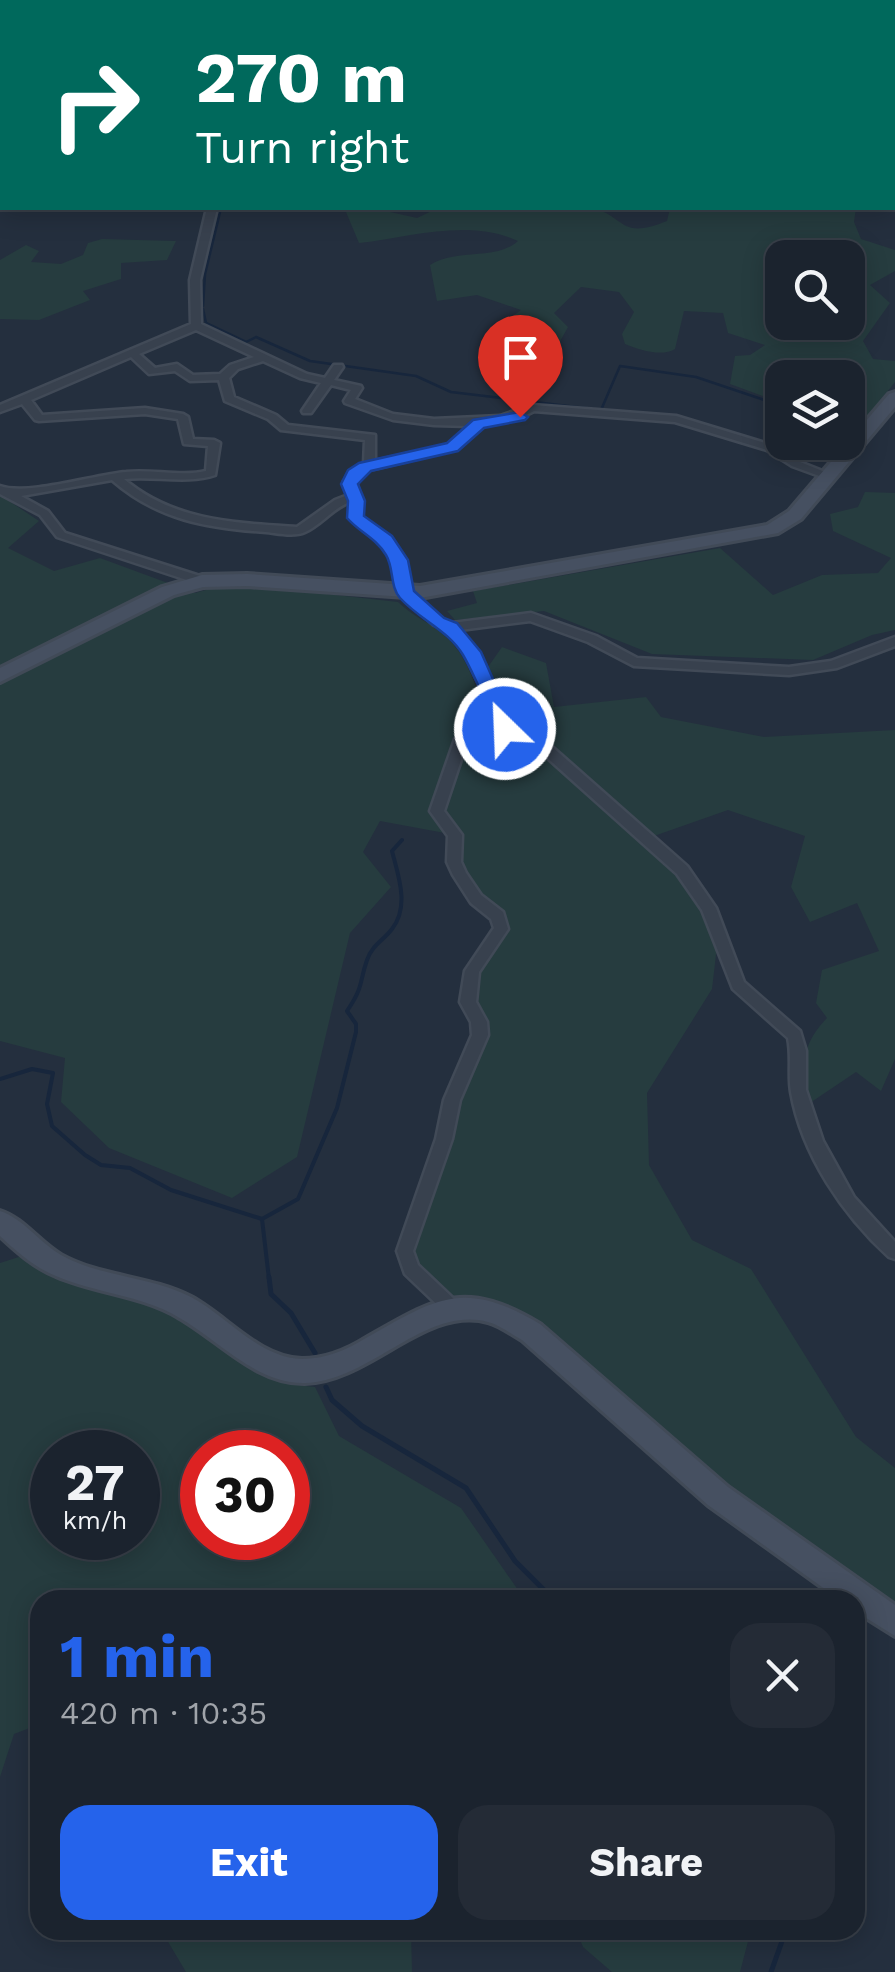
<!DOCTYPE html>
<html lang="en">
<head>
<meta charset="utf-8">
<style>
	body { margin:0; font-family:"Work Sans",sans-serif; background:#242b36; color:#f1f3f6; height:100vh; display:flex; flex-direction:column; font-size:38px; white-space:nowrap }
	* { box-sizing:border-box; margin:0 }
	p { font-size:32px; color:#a0a4aa }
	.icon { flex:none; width:55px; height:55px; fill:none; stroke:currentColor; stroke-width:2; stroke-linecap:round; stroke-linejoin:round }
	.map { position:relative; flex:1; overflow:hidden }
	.sheet { position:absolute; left:30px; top:1590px; width:835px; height:350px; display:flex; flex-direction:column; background:#1b232e; border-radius:30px; box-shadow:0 5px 25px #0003,0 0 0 2px #39404a }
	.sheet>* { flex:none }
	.hud { position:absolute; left:0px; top:0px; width:895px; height:210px; box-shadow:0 5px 25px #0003,0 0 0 2px #39404a; background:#00695c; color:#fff; overflow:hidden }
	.fabs { position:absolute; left:765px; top:240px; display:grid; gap:20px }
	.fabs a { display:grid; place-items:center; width:100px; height:100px; border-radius:20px; background:#1b232e; box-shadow:0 5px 25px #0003,0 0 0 2px #39404a; font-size:50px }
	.speed { position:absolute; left:30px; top:1430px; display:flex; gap:20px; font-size:50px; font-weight:700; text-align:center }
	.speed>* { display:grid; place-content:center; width:130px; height:130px; border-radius:50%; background:#1b232e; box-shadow:0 5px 25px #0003,0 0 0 2px #39404a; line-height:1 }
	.speed small { font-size:25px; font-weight:400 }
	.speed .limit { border:15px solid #d22; background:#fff; color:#111 }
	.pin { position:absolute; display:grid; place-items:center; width:85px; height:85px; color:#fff; margin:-102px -42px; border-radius:50% 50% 50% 0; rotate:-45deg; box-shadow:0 0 10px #0007 }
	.pin .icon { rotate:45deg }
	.me { position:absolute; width:110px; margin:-55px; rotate:336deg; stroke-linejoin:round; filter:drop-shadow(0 0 8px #0008) }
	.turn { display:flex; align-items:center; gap:35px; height:210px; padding:0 30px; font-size:45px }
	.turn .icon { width:130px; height:130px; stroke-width:2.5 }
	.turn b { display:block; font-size:70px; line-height:85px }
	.round { display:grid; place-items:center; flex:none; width:105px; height:105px; border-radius:30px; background:#242b36 }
	.overview { display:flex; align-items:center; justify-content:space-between; height:170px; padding:0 30px }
	h1 { font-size:60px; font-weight:700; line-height:75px; color:#2563eb }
	.button { display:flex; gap:20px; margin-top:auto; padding:20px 30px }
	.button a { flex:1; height:115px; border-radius:30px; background:#2563eb; color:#fff; font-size:40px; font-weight:700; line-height:115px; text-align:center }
	.button a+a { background:#242b36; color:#f1f3f6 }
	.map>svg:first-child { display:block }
</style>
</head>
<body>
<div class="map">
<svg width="895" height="1972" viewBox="0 0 895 1972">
	<rect width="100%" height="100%" fill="#242f3e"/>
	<!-- green -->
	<path fill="#263c3f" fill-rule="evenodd" d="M354 208H372L417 218 438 208 543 212 549 208C562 207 578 205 591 208 626 215 618 241 667 221L670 208H856L854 222 861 239 895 250V271L870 285 890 303 863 341 873 359 895 361V382L861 425 848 427V378H782V403L776 401 730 384 735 356 750 355 765 345 728 333 723 313 684 311 675 349C662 357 639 350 625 344L622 334 634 312 619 292 581 287 554 313 568 327 558 345 502 337 495 329 521 310 477 295 437 301 430 265C457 248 496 261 518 241 469 218 411 237 359 243L346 212ZM782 258H848V322H782Z
		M102 239 176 241 167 260 121 263V279L83 291 90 300 39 320 0 319V260L26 245 39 251 31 262 61 264 83 255 88 243Z
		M865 492 895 493V630L872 635 813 660 652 654 544 611 455 620 447 611 477 603 473 591 720 548 773 595 822 575 878 573 891 558 833 531 830 514 858 507Z
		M0 495 39 521 8 548 54 571 100 558 195 593 230 583 398 602C416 619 430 622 444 635 464 652 471 674 480 698L675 870 695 896 717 946 712 989 647 1093 649 1165 692 1240 751 1269 856 1437 895 1468V1611L718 1488 540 1326C530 1319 518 1309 506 1305 463 1290 430 1313 411 1253L482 1038C472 996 473 970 504 937L503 915 479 898 458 863 461 836 380 821 363 852 391 887 350 933 297 1157 232 1198 109 1148 61 1102 65 1058 0 1041Z
		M502 647 546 663 554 707 646 697 661 717 764 737 895 730V1059L881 1091 856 1072 807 1105C802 1068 800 1046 827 1018L816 1003 822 970 879 951 857 903 810 922 791 887 805 836 728 810 654 836 503 704 488 667Z
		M22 1256C55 1288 102 1288 144 1303 215 1328 233 1380 315 1387L339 1436 461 1508 525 1600H40V1724L14 1734 0 1777V1263ZM52 1452H138V1538H52ZM202 1452H288V1538H202Z
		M161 1930H411L412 1972H186Z
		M576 1930H751L740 1972H612L583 1947Z"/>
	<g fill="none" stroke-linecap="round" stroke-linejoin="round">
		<!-- stream-far2 -->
		<path stroke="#17263c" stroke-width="2.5" d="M160 0 175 2
			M203 306 205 274 221 208
			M203 309 206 323 246 342 256 337 310 361 416 376 451 392 601 410 620 366 696 377 782 406
			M848 429 853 430"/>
		<!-- stream-far1 -->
		<path stroke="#17263c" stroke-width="4" d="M0 1079 32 1069 53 1073 47 1104 52 1126 85 1155 101 1165 130 1168 171 1190 262 1219
			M269 1279 262 1219 298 1199 337 1108 356 1032V1024L347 1011C364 986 359 983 367 960 373 944 383 941 392 929 410 906 398 875 392 851L402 840"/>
		<!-- stream -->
		<path stroke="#17263c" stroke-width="5" d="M269 1277 271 1294 291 1313 315 1353
			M326 1387 332 1400 362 1426 466 1488 515 1561 554 1600
			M771 1972 786 1930"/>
		<!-- street casing -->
		<g stroke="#414a57" stroke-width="5">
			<path id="street" d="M223 0H232L230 2H221Z
				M393 0H401L400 2H392Z
				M207 208H217L200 280 201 324 307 374 325 378 334 365H342L343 367 334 380 361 386 362 388 355 399 393 414 434 419 500 416 532 405 676 416 775 446 800 462 835 476 833 478H825L792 466 767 450 675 422 534 411 522 417 484 425 457 449 369 470 356 482 362 501V517L392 540 405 561 411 592 442 619 452 623 531 613 596 636 637 658 789 667 831 661 895 637V646L837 668 789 675 634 666 588 642 530 621 460 630C479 654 488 683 507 707L687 866 716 908 744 982 800 1031 806 1051V1090L823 1141 854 1197 895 1242V1259L889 1257C843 1215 802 1155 791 1092 788 1074 792 1056 788 1038L733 989 702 910 677 874 514 728 466 745 444 811 462 835 461 862 466 873 481 895 503 912 508 929 479 972 476 1002 487 1022 488 1035 460 1100 452 1139 413 1251 418 1265 458 1303 461 1308 458 1313 452 1316 446 1313 405 1274 397 1251 436 1139 444 1100 472 1035 471 1022 460 1002 465 971 494 928 491 919 471 903 453 875 447 862 448 836 430 811 455 739 507 721 485 697 465 654 447 630 434 625 401 596 393 561 381 542 352 520 350 502C333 508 321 525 305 532 294 537 277 533 266 532 207 528 158 520 112 480L21 496 48 511 65 533 206 578 208 581 202 585 57 537 40 515 0 494V486C28 496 93 475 126 472 151 469 182 477 206 471L208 446 184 444 178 419 145 414 39 421 35 420 22 404 0 412V405L191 324 190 280ZM196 330 254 357 230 365 220 374 193 375 177 364 155 368 139 354ZM131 357 149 374 175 371 190 381 219 380 225 401 268 419 281 430 365 440 364 464 344 481 348 495 335 500 297 527C235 523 173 521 124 479 153 476 189 484 215 475L220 443 214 440 193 439 188 417 183 414 145 408 42 415 31 400ZM263 361 300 378 321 383 302 411 303 413H311L331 385 351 390 344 401 345 403 393 420 434 425 470 426 449 445 375 461V435L288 425 276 415 234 397 229 378 238 369Z"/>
		</g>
		<!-- secondary casing -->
		<g stroke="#414a57" stroke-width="6">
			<path id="secondary" d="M0 124H2V132H0Z
				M895 392V407L801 519 778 533 420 598 247 586 203 587 174 595 0 682V668L162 587 202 575 247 574 420 586 767 525 789 511 889 394Z
				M0 1211C23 1218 40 1243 61 1255 100 1277 150 1276 191 1297 227 1316 259 1358 302 1359 325 1359 347 1350 366 1338 438 1297 464 1279 540 1324L728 1487 895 1605V1636L855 1611V1600H840L708 1505 522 1340C511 1334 500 1325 488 1322 425 1305 371 1381 305 1383 255 1384 218 1339 178 1317 141 1295 95 1293 56 1276 34 1267 17 1252 0 1236Z"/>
		</g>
		<!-- highway casing -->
		<g stroke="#434c59" stroke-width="4">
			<path id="highway" d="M175 0H205L206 2H176Z
				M892 131 895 132V143L892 142Z"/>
		</g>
		<!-- street -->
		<use href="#street" fill="#38414e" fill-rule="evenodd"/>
		<!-- secondary -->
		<use href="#secondary" fill="#465061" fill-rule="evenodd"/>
		<!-- highway -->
		<use href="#highway" fill="#746855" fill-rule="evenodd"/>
	</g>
	<!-- route -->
	<path fill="#2563eb" stroke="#184099" stroke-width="2.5" d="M520 412 528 417 525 420 484 428 458 451 371 471 358 484 365 501 364 516 392 536 408 560 414 591 444 618 457 623 481 652 501 697 525 722 505 736 495 729 502 721C482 701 477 679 463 655 448 630 420 620 400 598 390 587 394 568 386 555 376 538 359 532 347 518L348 501 341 484 348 470 359 463 447 443 473 420Z"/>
</svg>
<div class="fabs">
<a><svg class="icon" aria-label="search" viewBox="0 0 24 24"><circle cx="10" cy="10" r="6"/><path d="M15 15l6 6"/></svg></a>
<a><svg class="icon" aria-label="layers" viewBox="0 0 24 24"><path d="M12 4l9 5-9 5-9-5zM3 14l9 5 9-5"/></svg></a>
</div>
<div class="speed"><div>27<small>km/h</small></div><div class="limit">30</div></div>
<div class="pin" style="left:520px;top:417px;background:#d93025"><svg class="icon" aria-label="arrive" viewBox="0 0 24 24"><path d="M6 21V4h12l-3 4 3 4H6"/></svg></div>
<svg class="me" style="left:505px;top:729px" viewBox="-20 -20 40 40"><circle r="17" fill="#2563eb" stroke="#fff" stroke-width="3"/><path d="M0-11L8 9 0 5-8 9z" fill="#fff"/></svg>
<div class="hud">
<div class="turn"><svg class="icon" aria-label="right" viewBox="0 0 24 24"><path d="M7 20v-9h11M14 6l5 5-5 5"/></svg><div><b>270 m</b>Turn right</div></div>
</div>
<section class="sheet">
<div class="overview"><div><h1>1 min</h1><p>420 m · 10:35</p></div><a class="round"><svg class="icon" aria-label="close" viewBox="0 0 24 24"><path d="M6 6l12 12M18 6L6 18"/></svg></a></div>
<div class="button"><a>Exit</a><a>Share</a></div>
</section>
</div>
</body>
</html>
